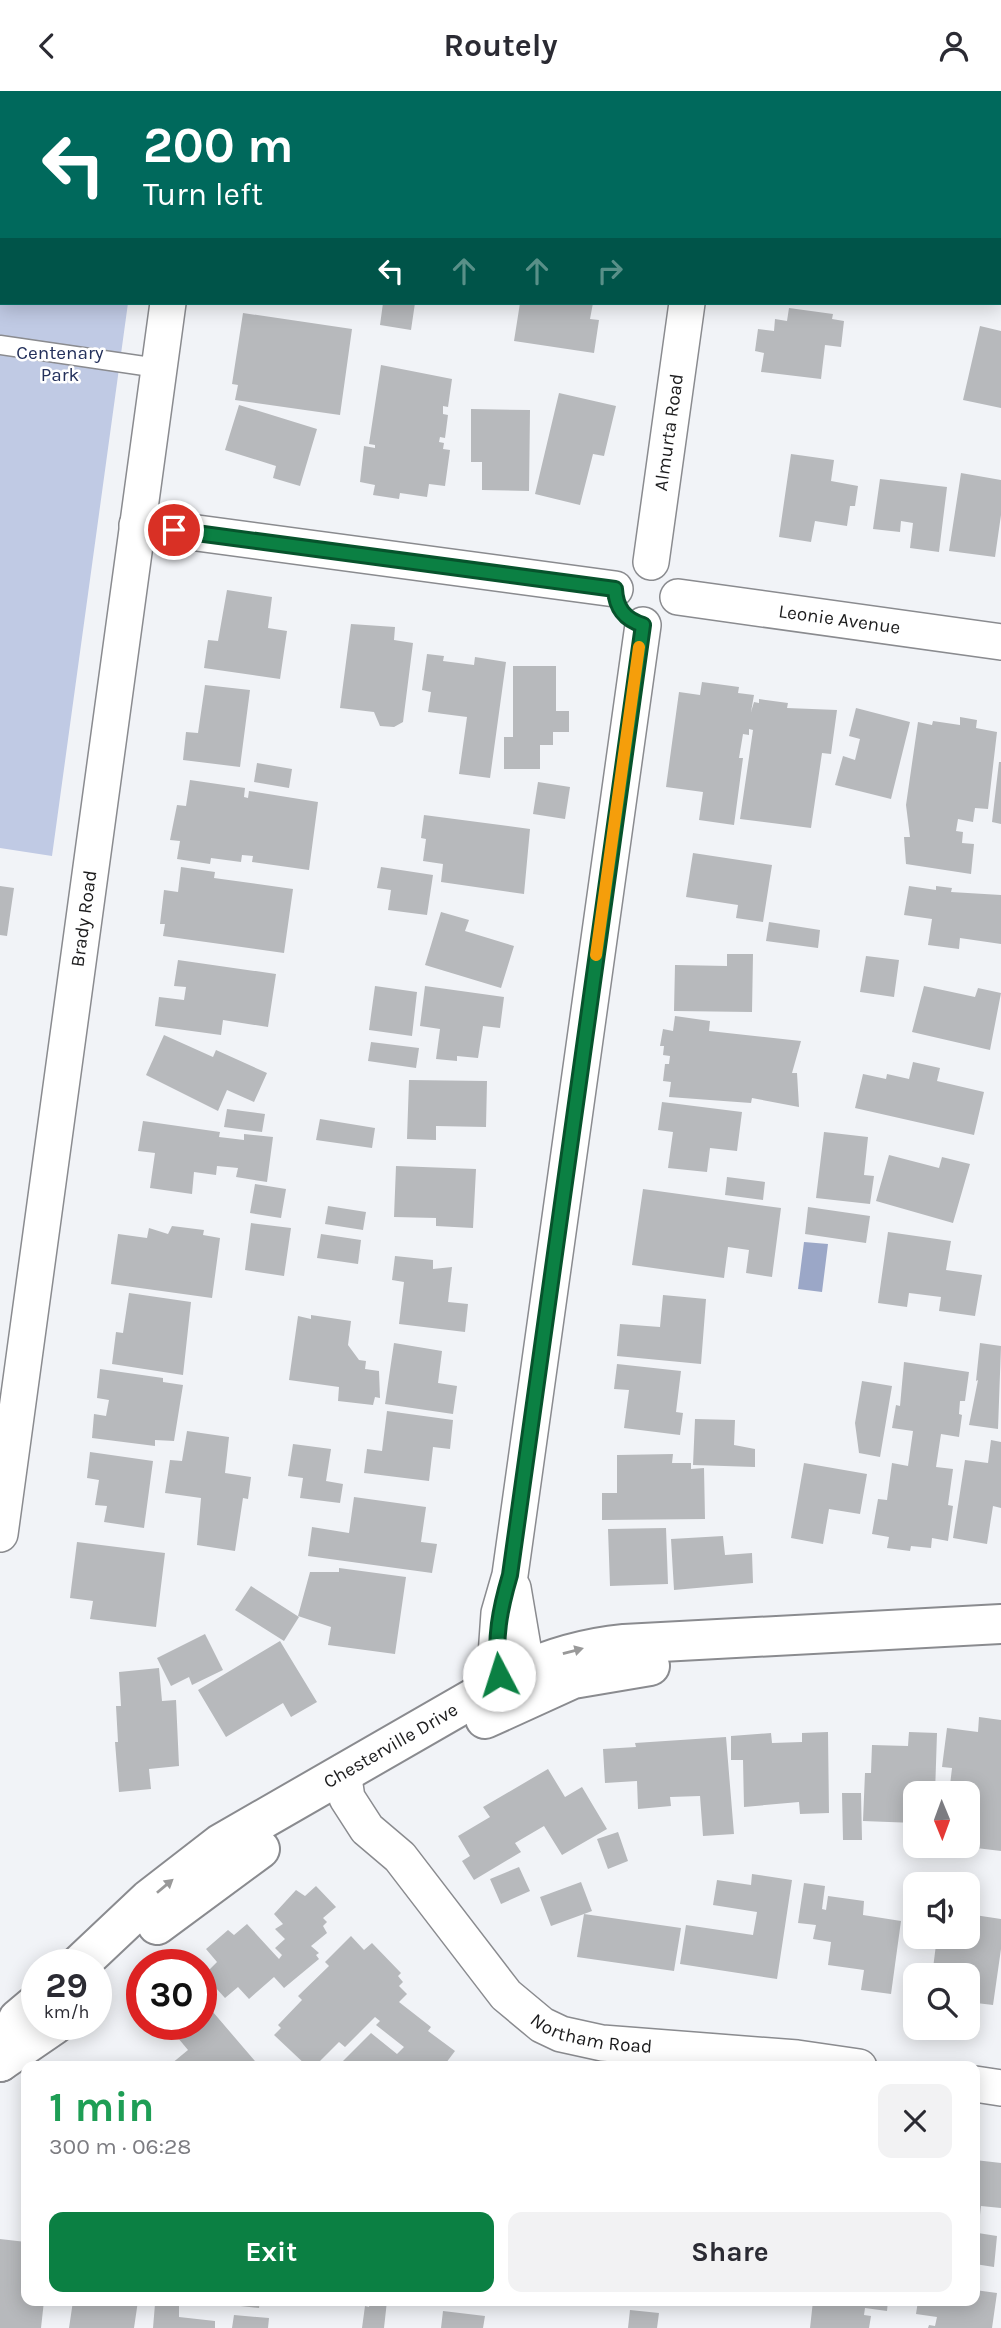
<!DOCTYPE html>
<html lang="en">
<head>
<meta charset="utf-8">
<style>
	body { margin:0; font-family:Karla,sans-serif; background:#f2f2f3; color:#2b2b33; height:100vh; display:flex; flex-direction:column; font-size:26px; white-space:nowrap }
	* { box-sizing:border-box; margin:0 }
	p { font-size:23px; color:#7c7c81 }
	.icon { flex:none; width:38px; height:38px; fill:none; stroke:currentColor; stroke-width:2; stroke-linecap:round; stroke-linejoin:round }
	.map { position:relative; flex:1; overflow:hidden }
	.sheet { position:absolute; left:21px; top:1970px; width:959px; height:245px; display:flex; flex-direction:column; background:#fff; border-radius:14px; box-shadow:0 4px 18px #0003 }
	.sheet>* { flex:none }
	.hud { position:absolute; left:0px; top:0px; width:1001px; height:214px; box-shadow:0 4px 18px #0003; background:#00695c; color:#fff; overflow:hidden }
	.needle { width:46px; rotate:179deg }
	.tools { position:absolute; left:903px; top:1690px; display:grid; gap:14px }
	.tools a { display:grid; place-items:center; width:77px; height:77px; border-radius:14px; background:#fff; box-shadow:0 4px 18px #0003; font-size:35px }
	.speed { position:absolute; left:21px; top:1858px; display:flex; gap:14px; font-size:35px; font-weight:700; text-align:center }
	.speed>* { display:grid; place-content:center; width:91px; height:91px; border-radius:50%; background:#fff; box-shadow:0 4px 18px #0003; line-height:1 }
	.speed small { font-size:18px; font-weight:400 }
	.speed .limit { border:10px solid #d22; background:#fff; color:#111 }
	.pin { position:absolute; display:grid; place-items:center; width:60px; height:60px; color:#fff; margin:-30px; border:4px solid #fff; border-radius:50%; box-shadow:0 2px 7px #0007 }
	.me { position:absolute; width:77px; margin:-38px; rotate:355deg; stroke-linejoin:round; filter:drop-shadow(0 0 5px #0008) }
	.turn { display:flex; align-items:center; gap:24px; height:147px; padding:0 28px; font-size:32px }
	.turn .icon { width:91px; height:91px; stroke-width:2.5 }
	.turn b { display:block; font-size:49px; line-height:60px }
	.lanes { display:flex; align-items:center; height:66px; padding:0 28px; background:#0003; justify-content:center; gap:35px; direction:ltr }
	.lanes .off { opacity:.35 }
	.round { display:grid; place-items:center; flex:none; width:74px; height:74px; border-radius:14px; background:#f2f2f3 }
	.summary { display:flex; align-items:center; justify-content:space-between; height:119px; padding:0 28px }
	h1 { font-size:42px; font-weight:700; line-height:52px; color:#1e9e55 }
	.button { display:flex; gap:14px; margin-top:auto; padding:14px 28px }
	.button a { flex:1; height:80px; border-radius:14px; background:#0b8043; color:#fff; font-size:28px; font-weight:700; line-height:80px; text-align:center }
	.button a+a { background:#f2f2f3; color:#2b2b33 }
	header { display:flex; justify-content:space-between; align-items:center; height:91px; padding:0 28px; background:#fff; font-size:32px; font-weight:700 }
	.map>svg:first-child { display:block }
</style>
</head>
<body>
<header><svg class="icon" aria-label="back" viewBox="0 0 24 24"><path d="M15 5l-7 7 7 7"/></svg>Routely<svg class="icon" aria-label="person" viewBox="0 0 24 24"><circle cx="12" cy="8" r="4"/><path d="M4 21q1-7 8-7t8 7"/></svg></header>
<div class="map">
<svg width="1001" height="2237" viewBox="0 0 1001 2237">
	<rect width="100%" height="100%" fill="#f1f3f7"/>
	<!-- green -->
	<path fill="#c0cae4" d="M0 0H157L2 2V212H128L52 765 0 757Z"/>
	<!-- water -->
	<path fill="#9ba7c7" d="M804 1151 828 1153 822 1201 798 1198Z"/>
	<!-- building -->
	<path fill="#b7b9bc" d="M383 212H415L411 239 380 234Z
		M520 212H593L590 228 599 229 594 262 514 250Z
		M789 217 833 223 832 228 844 230 841 256 825 254 821 288 761 281 764 262 755 260 758 238 774 240 775 228 787 230Z
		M243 222 352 238 340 324 235 309 238 294 232 293Z
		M980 235 1001 240V317L963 309Z
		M381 274 452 288 448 316 443 315V323L448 324 445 347 440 346 439 351 444 352 443 358 450 359 445 395 429 393 427 406 400 402 399 408 373 404 375 394 360 391 364 355 375 357V354L369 353Z
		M559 302 616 315 604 365 593 363 580 414 535 403Z
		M239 314 317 338 300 395 273 387 276 375 225 359Z
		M471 318 530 319 529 400 482 399V371H471Z
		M791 363 834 369 831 390 858 395 855 415H850L847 435 815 430 811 451 779 446Z
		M961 382 1001 389V424L995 466 949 460Z
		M880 388 947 396 939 461 910 457 913 432 901 430 900 441 873 438Z
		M227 499 272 506 268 537 287 540 280 588 204 577 208 549 218 550Z
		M351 533 395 536 394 549 413 552 403 631 394 636 380 635 374 621 340 617Z
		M427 563 444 565 443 570 474 574 475 566 506 571 490 687 459 683 467 626 428 621 431 601 422 599Z
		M513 575H556V620H569V641H553V654H540V678H504V646H513Z
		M702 591 739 596 738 602 754 604 751 621 754 611 759 612V608L788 612 787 617 837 619 831 663 822 662 811 737 740 728 753 639 749 638V644L743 643 739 667H743L734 734 699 729 703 701 666 696 679 601 700 604Z
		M205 594 250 599 240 676 183 669 186 641 198 642Z
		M856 617 910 631 891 708 835 694 843 665 855 669 860 648 849 645Z
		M960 626 977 629 976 637 997 641 988 718 975 717 973 731 958 728 956 740 963 741 962 752 974 753 971 783 906 773 904 746H910L906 714 918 631 932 634 933 630 960 634Z
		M999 671H1001V733L992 731Z
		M257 672 292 678 289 697 254 691Z
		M190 689 245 697 244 706 248 707 249 700 318 711 309 779 252 771 253 765 242 764 241 771 211 767 210 773 177 768 180 750 170 749 177 714 186 715Z
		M538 691 570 696 565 728 533 723Z
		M424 724 530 738 524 803 441 791 443 773 423 770 426 748 421 747Z
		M693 762 772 774 763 831 736 827 738 814 686 806Z
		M181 776 215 781 214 787 293 798 284 862 163 845 165 833H160L164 799 178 801Z
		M381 776 433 784 427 824 388 819 391 799 377 797Z
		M0 795 14 797 7 845 0 844Z
		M909 795 936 799V795L952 797 951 801 1001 804V853L960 847 959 858 928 854 932 828 904 824Z
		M441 821 469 829 465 840 514 855 501 897 425 874Z
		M769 831 820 839 818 857 766 850Z
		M727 863H753L752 921 674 920 675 874 727 875Z
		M866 865 899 869 894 906 860 901Z
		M178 869 276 883 268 936 223 929 221 944 155 935 159 906 184 909 186 896 174 895Z
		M375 895 417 901 412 945 369 939Z
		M425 895 504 906 500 937 483 935 478 967 457 965V970L436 968 440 938 420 935Z
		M924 895 975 906 978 897 1001 902 990 959 912 941Z
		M675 925 710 930 709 940 801 950 792 982H797L799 1016 752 1007 751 1012 669 1006 671 991 663 990 665 973H669L670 965 663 964 664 955H660L663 938 673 940Z
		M164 944 213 966 216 959 267 982 254 1011 227 999 218 1020 146 984Z
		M371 951 419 957 416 977 368 970Z
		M913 971 940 977 937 990 984 1001 974 1044 855 1017 863 983 886 988 887 983 909 988Z
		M409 989 487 990 486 1036 436 1035V1049L407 1048Z
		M662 1011 742 1021 737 1060 710 1057 707 1081 668 1077 673 1041 658 1039Z
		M227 1018 265 1023 262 1041 224 1036Z
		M320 1028 375 1037 372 1057 316 1049Z
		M143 1030 220 1041 219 1046 244 1049V1043L273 1046 267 1091 236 1086 238 1077 217 1075 216 1084 194 1081 192 1103 150 1097 155 1062 138 1060Z
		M824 1041 868 1046 864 1084 874 1085 870 1113 816 1107Z
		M889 1064 939 1077 942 1066 970 1073 953 1132 876 1110Z
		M396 1075 476 1078 473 1137 436 1135V1127L394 1126Z
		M727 1086 765 1091 763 1109 725 1104Z
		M255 1093 286 1098 281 1127 250 1122Z
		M643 1098 781 1117 772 1186 746 1182 749 1159 728 1156 724 1187 632 1174Z
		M328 1115 366 1121 363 1139 325 1133Z
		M808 1116 870 1125 866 1152 805 1143Z
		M251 1132 291 1137 284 1185 245 1179Z
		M172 1135 204 1139 203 1144 220 1147 212 1207 111 1193 118 1143 147 1147 149 1137 168 1143Z
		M888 1141 951 1150 946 1179 982 1184 975 1225 939 1220 941 1206 909 1202 907 1216 878 1212Z
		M321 1143 361 1149 358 1173 317 1167Z
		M395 1165 433 1169V1178L452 1176 448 1211 468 1213 465 1241 399 1233 404 1191 392 1189Z
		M129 1202 191 1211 183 1284 112 1273 116 1241 123 1242Z
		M663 1204 706 1208 701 1273 617 1265 620 1233 660 1236Z
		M311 1224 351 1230 348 1254 359 1269 366 1270 365 1278 379 1280 380 1307 375 1306 373 1314 338 1310 339 1296 289 1289 298 1225 311 1228Z
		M394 1252 442 1260 438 1292 457 1295 453 1323 385 1313Z
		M980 1252 1001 1255 998 1338 969 1334 978 1289 976 1290Z
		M904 1271 969 1281 965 1310H960L959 1323 962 1324 959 1346 941 1343 936 1376 953 1378 948 1414 953 1415 948 1450 932 1447 931 1457 911 1455 910 1460 887 1457 889 1446 872 1443 878 1408 887 1409 892 1372 908 1375 913 1340 892 1337 896 1314 900 1315Z
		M617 1273 681 1280 676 1321 683 1322 680 1344 624 1337 629 1299 614 1298Z
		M100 1278 163 1287V1291L183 1294 174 1350 155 1349V1355L92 1347 94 1323 106 1325 109 1309 97 1307Z
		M862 1290 892 1295 880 1366 859 1362 855 1332Z
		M387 1320 453 1329 450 1358 433 1356 429 1390 364 1382 367 1358 382 1360Z
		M695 1328 735 1329 734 1354 755 1358V1376L693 1374Z
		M187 1340 229 1346 225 1382 251 1386 248 1408 243 1407 235 1460 197 1454 201 1407 165 1402 170 1369 182 1370Z
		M991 1349 1001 1351V1417L993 1415 987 1453 953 1447 965 1369 988 1372Z
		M293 1353 331 1358 326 1390 343 1393 340 1412 300 1407 303 1387 288 1385Z
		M90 1361 153 1370 144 1437 104 1431 107 1415 95 1414 99 1389 87 1387Z
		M673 1363 672 1372H691V1378L704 1377 705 1428 602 1429V1402H617V1364Z
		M804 1372 867 1383 860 1423 829 1418 823 1453 791 1447Z
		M354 1406 426 1416 421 1451 437 1453 432 1482 308 1465 312 1436 349 1442Z
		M666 1437 668 1493 610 1495 608 1438Z
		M723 1445 725 1464 752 1462 753 1492 674 1499 671 1448Z
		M77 1451 165 1462 156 1536 90 1528 93 1510 70 1507Z
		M339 1477 406 1486 395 1563 328 1554 331 1536 298 1525 310 1481H339Z
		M251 1495 299 1526 284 1550 235 1519Z
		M205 1543 223 1579 192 1594 189 1586 171 1595 157 1567Z
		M280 1550 317 1611 291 1626 283 1612 226 1646 198 1599Z
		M159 1577 162 1610 176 1609 179 1675 149 1678 151 1698 119 1701 115 1651H118L116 1615H121L119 1581Z
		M979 1626 1001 1629V1760L968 1756V1703H949L952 1677 942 1676 947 1637 978 1641Z
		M828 1641 829 1722 800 1723 799 1711 744 1716 743 1669H731V1645L771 1642 772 1652 802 1651V1642Z
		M909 1641 937 1642 935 1703H915V1732L863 1730 865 1682H871L872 1654 908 1655Z
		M726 1646 734 1743 703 1745 700 1705 670 1706 671 1715 638 1718 637 1690 605 1692 603 1658 636 1656 635 1652Z
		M548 1678 565 1706 582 1696 607 1738 562 1764 544 1735 515 1752 521 1761 474 1789 462 1770 470 1765 458 1745 490 1726 483 1716Z
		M842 1702H861L862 1749H843Z
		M618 1741 628 1770 608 1778 597 1748Z
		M519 1776 530 1800 501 1813 490 1788Z
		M752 1783 792 1789 777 1888 680 1873 686 1834 753 1844 757 1821 713 1814 717 1789 751 1794Z
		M910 1786 943 1791V1794H915V1819L905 1818Z
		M581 1791 592 1820 584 1823 681 1837 674 1880 577 1866 584 1823 551 1835 540 1806Z
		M804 1792 825 1795 822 1818 826 1819 828 1805 864 1810 863 1824 901 1830 891 1903 861 1899 864 1879 828 1874 831 1851 813 1848 816 1834 798 1832Z
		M316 1795 336 1816 323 1827 327 1831 323 1835 327 1842 311 1855 319 1862 316 1864 319 1868 284 1897 274 1886 249 1908 238 1896 225 1907 204 1884 217 1871 206 1858 228 1839 234 1844 247 1833 279 1868 282 1864 275 1857 285 1848 275 1838 283 1833 274 1823 296 1799 305 1805Z
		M968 1823 1001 1828V1858L993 1914 968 1911V1885H932L937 1846H968Z
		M351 1845 364 1859 372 1852 401 1882 398 1885 403 1891 399 1895 407 1903 399 1911 431 1936 428 1940 455 1960 443 1976H337L371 1942 397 1963 404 1956 376 1934 380 1930 375 1926 345 1956 339 1951 316 1974 313 1971 308 1976 274 1944 281 1937 278 1934 302 1909 298 1905 329 1875 325 1871Z
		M201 1907 260 1976 171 1973 188 1959 168 1935 201 1934Z
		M975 2069 1001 2072V2117L981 2115 978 2142 997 2145 994 2176 975 2173Z
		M0 2148 26 2151V2210H44L41 2237H0Z
		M975 2199 997 2202 992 2237H928L929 2234 935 2235 937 2226 916 2223 918 2210H975Z
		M73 2210H138L134 2237H69Z
		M223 2210H260L259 2217 223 2213Z
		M370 2210H387L384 2237H362L365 2215 369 2216Z
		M813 2210H888L887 2220 865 2217 864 2224 871 2225 869 2237H810Z
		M155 2213 179 2215V2226L215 2230V2237H153Z
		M630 2219 659 2222 657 2237H628Z
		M443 2220 485 2225 483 2237H441Z
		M234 2224 269 2227 268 2237H232Z"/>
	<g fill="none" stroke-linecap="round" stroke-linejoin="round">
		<!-- lane casing -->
		<g stroke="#8a8b8f" stroke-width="21">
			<path id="lane" d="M0 19H2
				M0 254 158 277"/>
		</g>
		<!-- street casing -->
		<g stroke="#8a8b8f" stroke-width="38">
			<g id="street">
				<path d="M198 2V0"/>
				<path d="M716 2V0"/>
				<path d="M137 434 615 498"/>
				<path id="s1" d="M651 471 687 212"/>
				<path id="s2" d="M678 506 1001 551"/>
				<path id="s3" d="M0 1443 168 212"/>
				<path d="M513 1497 524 1562 520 1605"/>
				<path d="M519 1611 500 1584 496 1565 499 1522 510 1484 643 534"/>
				<path id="s4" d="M343 1681 347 1707 367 1738 400 1766 506 1904 542 1934 561 1943 602 1952 797 1967 859 1976"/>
				<path d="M975 1993 1001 1997"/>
			</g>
		</g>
		<!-- secondary casing -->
		<g stroke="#8a8b8f" stroke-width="42">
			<g id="secondary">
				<path d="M485 1628 573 1588 650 1575"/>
				<path d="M157 1834 260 1758"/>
				<path id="s5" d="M79 1874 149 1808 220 1753 512 1585C549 1567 583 1557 624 1553L1001 1533"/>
				<path d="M0 1971 18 1928 37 1912"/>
				<path d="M0 1971 54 1934"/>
			</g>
		</g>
		<!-- lane -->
		<use href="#lane" stroke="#fff" stroke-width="18"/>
		<!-- street -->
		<use href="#street" stroke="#fff" stroke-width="35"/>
		<!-- secondary -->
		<use href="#secondary" stroke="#fff" stroke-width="38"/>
	</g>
	<!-- one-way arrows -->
	<defs><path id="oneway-solid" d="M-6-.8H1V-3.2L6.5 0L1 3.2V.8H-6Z" transform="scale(1.75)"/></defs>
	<g fill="#999">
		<use href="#oneway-solid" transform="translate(573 1560) rotate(-15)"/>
		<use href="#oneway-solid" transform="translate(165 1795) rotate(-40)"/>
	</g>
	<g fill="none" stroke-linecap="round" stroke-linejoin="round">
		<!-- route casing -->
		<g stroke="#07532c" stroke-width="18">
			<path id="route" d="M174 439 615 498C616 517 624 528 643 534L510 1484C500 1518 494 1548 499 1584"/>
		</g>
		<!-- route -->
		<use href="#route" stroke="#0b8043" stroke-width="12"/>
		<!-- slow -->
		<path stroke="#f59e0b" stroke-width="12" d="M596 864 639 556"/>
	</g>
	<g text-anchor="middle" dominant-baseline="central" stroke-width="5" stroke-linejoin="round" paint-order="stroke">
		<!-- park labels -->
		<g font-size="19" fill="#23305b" stroke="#fff">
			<text x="60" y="262">Centenary<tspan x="60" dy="22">Park</tspan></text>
		</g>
		<!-- street labels -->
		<g font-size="19" fill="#1c1c1d" stroke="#fff">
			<text stroke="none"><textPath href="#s1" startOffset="131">Almurta Road</textPath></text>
			<text stroke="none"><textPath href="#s2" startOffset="163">Leonie Avenue</textPath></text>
			<text stroke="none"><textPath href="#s3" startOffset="621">Brady Road</textPath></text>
			<text stroke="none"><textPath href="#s5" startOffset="383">Chesterville Drive</textPath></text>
			<text stroke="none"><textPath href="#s4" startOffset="378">Northam Road</textPath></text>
		</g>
	</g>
</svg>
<div class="tools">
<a><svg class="needle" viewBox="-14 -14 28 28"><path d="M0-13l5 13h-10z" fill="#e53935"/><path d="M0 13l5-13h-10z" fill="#7c7c81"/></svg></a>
<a><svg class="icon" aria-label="sound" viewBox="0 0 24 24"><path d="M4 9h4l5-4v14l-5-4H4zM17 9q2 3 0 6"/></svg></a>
<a><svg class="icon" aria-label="search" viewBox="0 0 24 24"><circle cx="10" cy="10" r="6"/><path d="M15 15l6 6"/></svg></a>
</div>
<div class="speed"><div>29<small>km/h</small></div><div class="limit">30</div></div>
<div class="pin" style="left:174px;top:439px;background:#d93025"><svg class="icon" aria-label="arrive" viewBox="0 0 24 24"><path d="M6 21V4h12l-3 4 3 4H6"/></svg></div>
<svg class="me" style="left:499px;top:1584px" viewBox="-20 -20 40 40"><circle r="19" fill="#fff"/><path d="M0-13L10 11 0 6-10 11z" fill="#0b8043"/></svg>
<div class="hud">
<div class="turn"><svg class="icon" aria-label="left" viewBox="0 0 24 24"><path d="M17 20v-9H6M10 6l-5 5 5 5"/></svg><div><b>200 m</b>Turn left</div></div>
<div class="lanes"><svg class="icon" aria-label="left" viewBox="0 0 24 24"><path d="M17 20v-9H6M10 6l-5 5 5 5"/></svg><svg class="icon off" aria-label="ahead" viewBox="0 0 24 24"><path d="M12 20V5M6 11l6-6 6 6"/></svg><svg class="icon off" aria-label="ahead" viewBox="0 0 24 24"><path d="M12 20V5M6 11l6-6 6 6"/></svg><svg class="icon off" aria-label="right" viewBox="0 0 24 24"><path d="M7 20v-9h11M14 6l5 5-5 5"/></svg></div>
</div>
<section class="sheet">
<div class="summary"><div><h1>1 min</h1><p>300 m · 06:28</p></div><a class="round"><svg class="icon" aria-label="close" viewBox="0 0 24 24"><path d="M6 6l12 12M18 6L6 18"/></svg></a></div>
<div class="button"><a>Exit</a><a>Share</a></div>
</section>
</div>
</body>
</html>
